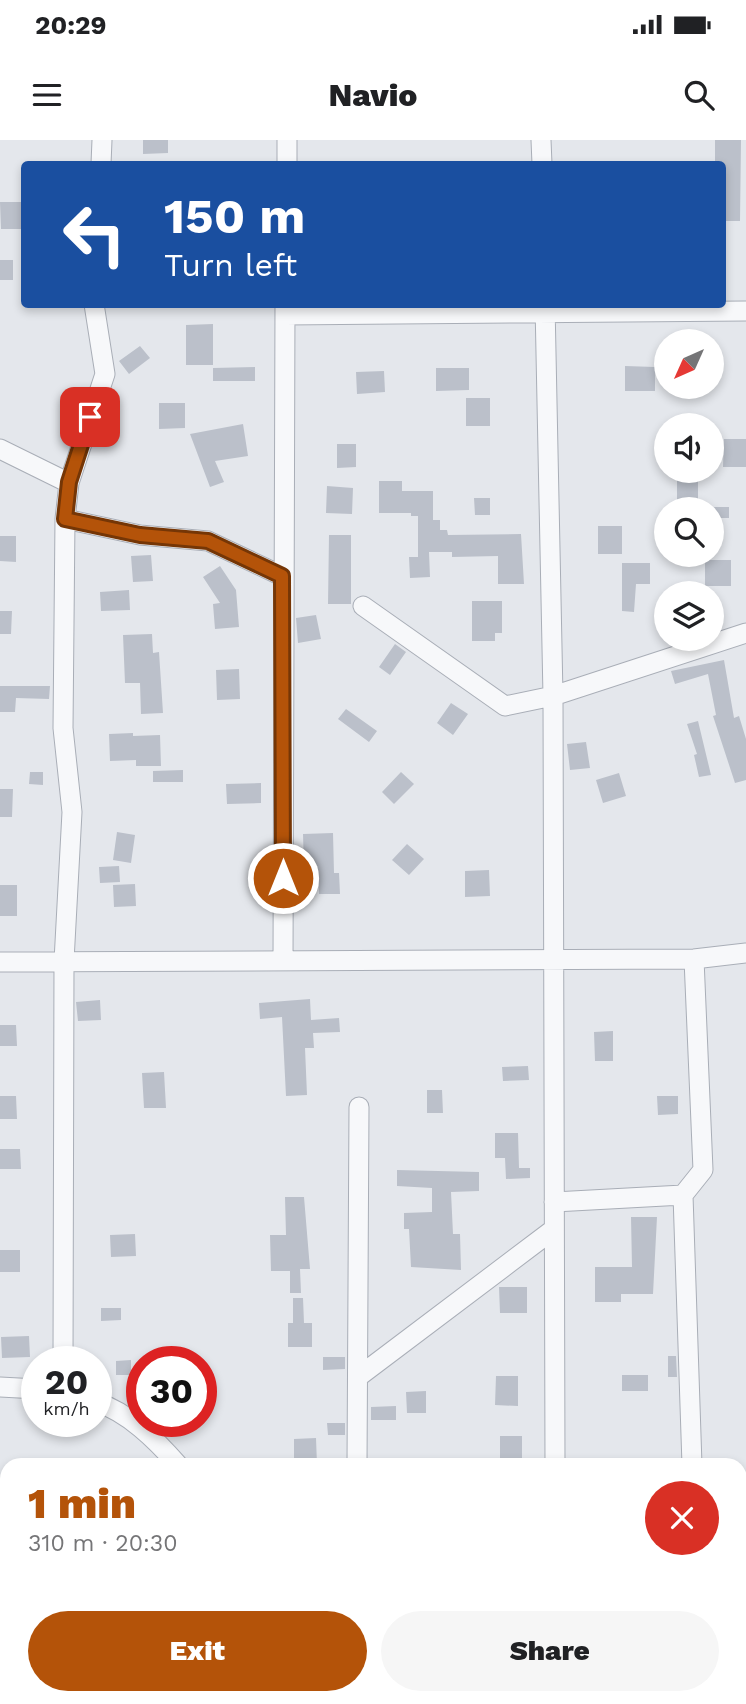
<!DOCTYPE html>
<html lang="en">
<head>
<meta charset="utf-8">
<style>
	body { margin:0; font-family:"Work Sans",sans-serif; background:#f6f6f6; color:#202124; height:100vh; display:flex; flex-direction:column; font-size:26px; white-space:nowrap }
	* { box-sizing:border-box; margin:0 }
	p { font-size:23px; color:#757577 }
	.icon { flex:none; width:38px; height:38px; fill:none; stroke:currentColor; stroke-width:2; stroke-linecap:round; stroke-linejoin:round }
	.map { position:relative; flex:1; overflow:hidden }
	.details { position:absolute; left:0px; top:1318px; width:747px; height:247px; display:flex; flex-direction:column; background:#fff; border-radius:21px 21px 0 0; box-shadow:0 4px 10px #0003 }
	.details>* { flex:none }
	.top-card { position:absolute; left:21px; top:21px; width:705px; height:147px; border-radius:7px; box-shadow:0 4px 10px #0003; background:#1a4fa0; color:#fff; overflow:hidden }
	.needle { width:46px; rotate:225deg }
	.tools { position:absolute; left:654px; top:189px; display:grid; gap:14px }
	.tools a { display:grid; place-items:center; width:70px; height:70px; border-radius:50%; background:#fff; box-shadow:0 4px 10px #0003; font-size:35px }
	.speed { position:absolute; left:21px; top:1206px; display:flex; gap:14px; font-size:35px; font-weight:700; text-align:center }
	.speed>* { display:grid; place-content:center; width:91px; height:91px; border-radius:50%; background:#fff; box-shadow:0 4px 10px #0003; line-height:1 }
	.speed small { font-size:18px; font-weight:400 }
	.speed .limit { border:10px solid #d22; background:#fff; color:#111 }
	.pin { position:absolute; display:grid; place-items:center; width:60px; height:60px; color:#fff; margin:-30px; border-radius:14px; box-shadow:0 4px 10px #0006 }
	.me { position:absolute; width:77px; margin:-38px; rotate:0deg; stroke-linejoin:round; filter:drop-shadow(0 0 5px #0008) }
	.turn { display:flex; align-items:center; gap:24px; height:147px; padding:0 28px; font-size:32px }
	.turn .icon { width:91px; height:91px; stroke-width:2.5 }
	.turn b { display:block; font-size:49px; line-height:60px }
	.round { display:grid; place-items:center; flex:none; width:74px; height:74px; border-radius:37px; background:#f6f6f6 }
	.head { display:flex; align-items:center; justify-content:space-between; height:119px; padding:0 28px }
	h1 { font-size:42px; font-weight:800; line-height:52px; color:#b45309 }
	.primary-button { display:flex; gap:14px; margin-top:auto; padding:14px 28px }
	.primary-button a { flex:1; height:80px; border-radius:42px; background:#b45309; color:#fff; font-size:28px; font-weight:800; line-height:80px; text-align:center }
	.primary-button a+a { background:#f6f6f6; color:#202124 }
	.status { display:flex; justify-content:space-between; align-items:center; height:49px; padding:0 35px; background:#fff; direction:ltr }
	.status svg { height:19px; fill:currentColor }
	header { display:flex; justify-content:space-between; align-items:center; height:91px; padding:0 28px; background:#fff; font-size:32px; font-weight:800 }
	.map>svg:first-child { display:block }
</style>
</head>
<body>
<div class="status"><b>20:29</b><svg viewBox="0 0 49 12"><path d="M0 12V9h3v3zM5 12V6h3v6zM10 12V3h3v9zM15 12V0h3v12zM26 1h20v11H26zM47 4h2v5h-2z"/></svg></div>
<header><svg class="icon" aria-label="menu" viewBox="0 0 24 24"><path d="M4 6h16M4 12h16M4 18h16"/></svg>Navio<svg class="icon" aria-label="search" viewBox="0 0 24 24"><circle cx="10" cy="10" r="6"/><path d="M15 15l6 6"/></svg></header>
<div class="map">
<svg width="746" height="1564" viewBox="0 0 746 1564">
	<rect width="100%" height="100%" fill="#e4e7ec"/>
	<!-- building -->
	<path fill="#bbc0ca" d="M143 0H168V13L143 14Z
		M715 0H741L740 81H723V24H715Z
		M0 62H22L23 89H1Z
		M0 120H13V140H0Z
		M213 184V225H186V185Z
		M140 206 150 218 129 234 119 221Z
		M625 226 655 227V251H625Z
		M255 227V241H213V228Z
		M436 228H469V250L436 251Z
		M384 231 385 252 357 254 356 232Z
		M466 258H490V286H466Z
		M159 263H185V288L159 289Z
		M243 284 248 316 215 321 224 342 210 347 190 294Z
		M724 299H746V327H723Z
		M337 304H356V327L337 328Z
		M677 340 698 341V369H677Z
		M379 341H402V351H433V380H440V390H447L448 395 521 394 524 444H498V416L452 417V412H429L430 437 410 438 409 417H418V376H411V373H379Z
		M327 346 353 348 352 374 326 373Z
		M474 358H490V375H475Z
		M712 367H729V378H712Z
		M598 386H622V414H598Z
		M329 395H351V464H328Z
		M0 396H16V422L0 421Z
		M151 415 153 441 133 442 131 416Z
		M705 420H731V446H705Z
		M622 423H650V444H636L634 472 622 471Z
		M220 426 236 450 239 487 215 489 213 464 220 463 203 437Z
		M129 450 130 470 101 471 100 452Z
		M472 461H502V493H495V501H472Z
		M0 471H12L11 494H0Z
		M316 475 321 499 298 503 296 478Z
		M152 494 153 513 159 512 163 573 141 574 140 543H125L123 495Z
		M395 504 406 512 390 535 379 527Z
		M724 520 734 578 739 576 746 599V640L735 643 713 576 716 575 708 534 675 544 671 531Z
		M239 529 240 559 217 560 216 530Z
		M0 546H50L49 559 16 558 15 572H0Z
		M451 563 468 574 453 595 437 583Z
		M346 569 377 591 369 602 338 579Z
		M698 581 711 635 699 637 694 615 697 614 687 584Z
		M133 593V596L160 595 161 626H136V620L110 621 109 594Z
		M586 602 590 628 570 630 567 604Z
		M183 630V642H153V631Z
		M30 632H43V645L29 644Z
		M401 632 414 644 394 664 382 652Z
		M619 633 626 656 603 663 596 640Z
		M261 643V663L227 664 226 644Z
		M0 649H13L12 677H0Z
		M117 692 135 695 131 723 113 720Z
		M333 693 334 733H339L340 754H319L318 726H304L303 694Z
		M407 704 424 719 409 735 392 720Z
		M119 726 120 742 100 743 99 727Z
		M489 730 490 756 465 757V731Z
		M135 744 136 766 114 767 113 745Z
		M0 745H17V776H0Z
		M310 859 311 880 339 878 340 892 313 893 314 908H305L307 955 286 956 282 877 260 879 259 863Z
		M100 860 101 880 78 881 76 862Z
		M0 885H16L17 906H0Z
		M613 891V921H595L594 892Z
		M528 926 529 940 503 941 502 927Z
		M164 932 166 968H144L142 933Z
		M427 950H442L443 973H427Z
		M0 956H16L17 979H0Z
		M657 956H678V974L658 975Z
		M495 993H518L519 1028H530V1038L506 1039 505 1018H495Z
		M0 1009H20L21 1029H0Z
		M397 1030 479 1032V1051L451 1052 453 1094H460L461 1130 411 1127 409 1089H404V1073L432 1072V1048L397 1046Z
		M285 1057H304L310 1129H300L301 1153H290V1131H271L270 1095H286Z
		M631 1077H657L653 1154H621V1162H595V1127H632Z
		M135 1094 136 1116 111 1117 110 1095Z
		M0 1110H20V1132H0Z
		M499 1147H527V1173H500Z
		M293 1158H303L304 1183H312V1207H288V1183H293Z
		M101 1168H121V1180L101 1181Z
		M29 1196 30 1217 2 1218 1 1197Z
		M668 1216H676L677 1237H668Z
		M323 1217H345V1229L323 1230Z
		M131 1220V1235H116V1221Z
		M622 1235H648V1251H622Z
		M496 1236H518V1266L495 1265Z
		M426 1251V1273H407L406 1252Z
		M396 1266V1280H371V1267Z
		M327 1283H345V1295H328Z
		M500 1296H522V1324H500Z
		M316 1298 317 1325H294V1299Z"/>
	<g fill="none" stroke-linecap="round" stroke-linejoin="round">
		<!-- minor casing -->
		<g stroke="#a9aeb7" stroke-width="21">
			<path id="minor" d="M541 0 542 24
				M101 24 102 0
				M287 24V0
				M545 164 553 556 555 1325
				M285 175 746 171
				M0 309 69 343
				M65 379 140 395 208 401 282 436
				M363 466 505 566 553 556 746 493
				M283 821 285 164
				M0 822 694 819 746 813
				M554 1062 683 1055
				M63 1222 64 821 72 672 63 588 65 379 69 343 105 234 94 164
				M358 1237 554 1089
				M0 1247 37 1249
				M96 1262C128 1272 156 1300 178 1325
				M357 1325 359 967
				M692 1325 683 1055 703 1030 694 819
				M740 1444 746 1445
				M556 1558V1564
				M698 1558V1564
				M212 1564 213 1558"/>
		</g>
		<!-- minor -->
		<use href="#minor" stroke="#f7f8fa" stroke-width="19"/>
	</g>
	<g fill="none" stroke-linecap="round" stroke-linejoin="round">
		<!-- route casing -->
		<g stroke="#753606" stroke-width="18">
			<path id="route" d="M90 277 69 342 65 379 140 395 208 401 282 436 283 738"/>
		</g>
		<!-- route -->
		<use href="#route" stroke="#b45309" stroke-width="12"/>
	</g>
</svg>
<div class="tools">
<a><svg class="needle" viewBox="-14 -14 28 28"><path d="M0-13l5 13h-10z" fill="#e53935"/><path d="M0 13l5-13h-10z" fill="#757577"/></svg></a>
<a><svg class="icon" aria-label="sound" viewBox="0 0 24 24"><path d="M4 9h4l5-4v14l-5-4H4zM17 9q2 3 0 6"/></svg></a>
<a><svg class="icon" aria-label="search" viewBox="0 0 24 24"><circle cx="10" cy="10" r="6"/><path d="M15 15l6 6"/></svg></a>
<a><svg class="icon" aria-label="layers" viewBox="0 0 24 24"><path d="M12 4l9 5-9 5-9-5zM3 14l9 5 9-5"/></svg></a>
</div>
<div class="speed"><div>20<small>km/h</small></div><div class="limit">30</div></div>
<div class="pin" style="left:90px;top:277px;background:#d93025"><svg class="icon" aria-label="arrive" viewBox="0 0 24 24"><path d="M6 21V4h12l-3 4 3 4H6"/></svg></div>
<svg class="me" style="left:283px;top:738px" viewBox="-20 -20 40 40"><circle r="17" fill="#b45309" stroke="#fff" stroke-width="3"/><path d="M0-11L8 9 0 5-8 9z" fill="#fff"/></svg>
<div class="top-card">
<div class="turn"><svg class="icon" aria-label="left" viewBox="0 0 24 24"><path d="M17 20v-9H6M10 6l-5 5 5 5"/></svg><div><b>150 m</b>Turn left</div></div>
</div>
<section class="details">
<div class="head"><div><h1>1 min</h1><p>310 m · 20:30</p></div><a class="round" style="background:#d93025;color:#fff"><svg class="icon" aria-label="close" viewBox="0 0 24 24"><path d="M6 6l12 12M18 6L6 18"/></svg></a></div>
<div class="primary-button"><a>Exit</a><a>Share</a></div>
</section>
</div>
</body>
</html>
